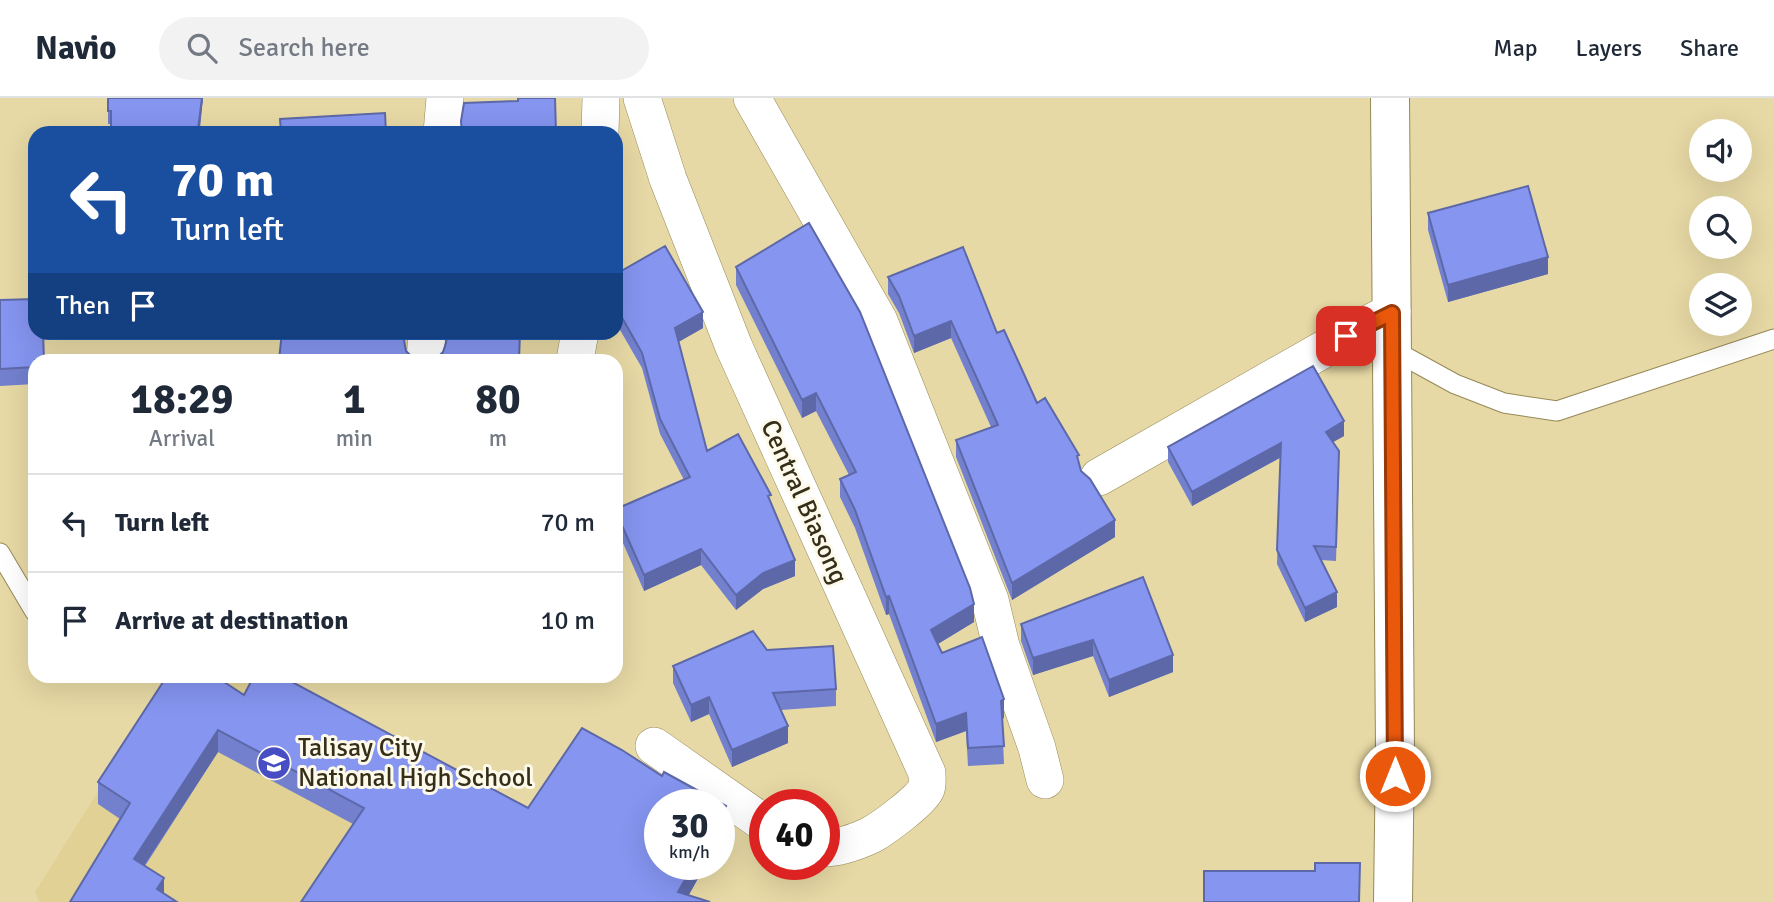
<!DOCTYPE html>
<html lang="en">
<head>
<meta charset="utf-8">
<style>
	body { margin:0; font-family:Signika,sans-serif; background:#f2f2f3; color:#1f2937; height:100vh; display:flex; flex-direction:column; font-size:26px; white-space:nowrap }
	* { box-sizing:border-box; margin:0 }
	p { font-size:23px; color:#747a83 }
	.icon { flex:none; width:38px; height:38px; fill:none; stroke:currentColor; stroke-width:2; stroke-linecap:round; stroke-linejoin:round }
	.map { position:relative; flex:1; overflow:hidden }
	.side { position:absolute; left:28px; top:256px; width:595px; height:329px; display:flex; flex-direction:column; background:#fff; border-radius:21px; box-shadow:0 7px 28px #0002 }
	.side>* { flex:none }
	.top-card { position:absolute; left:28px; top:28px; width:595px; height:214px; border-radius:21px; box-shadow:0 7px 28px #0002; background:#1a4fa0; color:#fff; overflow:hidden }
	.controls { position:absolute; left:1689px; top:21px; display:grid; gap:14px }
	.controls a { display:grid; place-items:center; width:63px; height:63px; border-radius:50%; background:#fff; box-shadow:0 7px 28px #0002; font-size:35px }
	.speed { position:absolute; left:644px; top:691px; display:flex; gap:14px; font-size:35px; font-weight:700; text-align:center }
	.speed>* { display:grid; place-content:center; width:91px; height:91px; border-radius:50%; background:#fff; box-shadow:0 7px 28px #0002; line-height:1 }
	.speed small { font-size:18px; font-weight:400 }
	.speed .limit { border:10px solid #d22; background:#fff; color:#111 }
	.pin { position:absolute; display:grid; place-items:center; width:60px; height:60px; color:#fff; margin:-30px; border-radius:14px; box-shadow:0 4px 10px #0006 }
	.me { position:absolute; width:77px; margin:-38px; rotate:0deg; stroke-linejoin:round; filter:drop-shadow(0 0 5px #0008) }
	.turn { display:flex; align-items:center; gap:24px; height:147px; padding:0 28px; font-size:32px }
	.turn .icon { width:91px; height:91px; stroke-width:2.5 }
	.turn b { display:block; font-size:49px; line-height:60px }
	.then { display:flex; align-items:center; height:66px; padding:0 28px; background:#0003; gap:14px; font-size:26px }
	.eta { display:flex; justify-content:space-evenly; align-items:center; height:119px; text-align:center }
	.eta b { font-size:42px; font-weight:800; line-height:49px }
	ul { padding:0; list-style:none }
	li { display:flex; align-items:center; gap:21px; height:98px; padding:0 28px; border-top:2px solid #e0e1e3 }
	li div { flex:1 }
	li b { display:block; font-size:26px }
	li em { font-style:normal }
	header { display:flex; align-items:center; gap:42px; box-sizing:border-box; height:98px; padding:0 35px; background:#fff; border-bottom:2px solid #e0e1e3 }
	header strong { font-size:33px }
	nav { display:flex; gap:38px; margin-inline-start:auto; font-size:24px }
	.search { width:490px; height:63px; background:#f2f2f3; display:flex; align-items:center; gap:18px; box-sizing:border-box; padding:0 24px; border-radius:38px; color:#747a83; font-size:26px }
	.map>svg:first-child { display:block }
</style>
</head>
<body>
<header>
<strong>Navio</strong>
<div class="search"><svg class="icon" aria-label="search" viewBox="0 0 24 24"><circle cx="10" cy="10" r="6"/><path d="M15 15l6 6"/></svg>Search here</div>
<nav><a>Map</a><a>Layers</a><a>Share</a></nav>
</header>
<div class="map">
<svg width="1774" height="804" viewBox="0 0 1774 804">
	<rect width="100%" height="100%" fill="#e7d9a5"/>
	<!-- built -->
	<path fill="#e1d195" d="M170 578H265L696 804H39L35 794Z"/>
	<g fill="none" stroke-linecap="round" stroke-linejoin="round">
		<!-- service casing -->
		<g stroke="#968957" stroke-width="21">
			<path id="service" d="M1393 252 1455 286 1504 305 1557 313 1774 241
				M0 455 35 514"/>
		</g>
		<!-- minor casing -->
		<g stroke="#968957" stroke-width="38">
			<path id="minor" d="M642 0 668 81 734 249 927 675C927 679 928 687 926 691 922 702 882 731 871 737 858 743 839 750 824 750
				M752 0 879 223 990 502 1001 548 1037 650 1045 682
				M442 35 445 0
				M600 35 601 0
				M425 262 427 234
				M575 262 580 234
				M1099 379 1368 226 1392 214
				M654 648 765 726"/>
		</g>
		<!-- tertiary casing -->
		<g stroke="#968957" stroke-width="40">
			<path id="tertiary" d="M1390 0 1395 652 1393 804"/>
		</g>
		<!-- service -->
		<use href="#service" stroke="#fff" stroke-width="19"/>
		<!-- minor -->
		<use href="#minor" stroke="#fff" stroke-width="37"/>
		<!-- tertiary -->
		<use href="#tertiary" stroke="#fff" stroke-width="38"/>
	</g>
	<!-- wall -->
	<path fill="#7280ce" d="M108 0H203L200 31 108 26Z
		M1428 115 1548 176 1448 204 1428 132Z
		M736 169 974 524 938 546 942 555 1004 620H1002L1004 666 968 668 966 633 936 644 889 516 886 517 855 430 840 399V381L849 377 816 313 802 320 736 187Z
		M616 176 703 230 678 244 707 353 771 404 795 478 763 491 736 512 701 467 644 493 616 429V411L684 382 660 336 642 270 616 225Z
		M888 179 997 235 1037 305 1079 367 1081 373 1115 439 1012 502 956 359V342L991 329 951 240 914 255 899 215 888 196Z
		M0 202 35 262V286L0 288Z
		M1344 338 1333 344 1339 368 1336 463 1321 462 1337 509 1305 524 1277 466 1280 360 1192 408 1168 364V349Z
		M1143 479 1173 574 1109 599 1093 558 1033 577 1021 543V526Z
		M673 568 836 591V608L781 612 788 645 732 669 709 616 691 624 673 585Z
		M244 597 528 710 726 730 660 766H706L688 798 353 726 218 654 145 768 70 804 120 721 98 706V684Z"/>
	<!-- shaded-wall -->
	<path fill="#5d68a8" d="M202 0H203L199 35 198 31Z
		M1548 159V176L1448 204V187Z
		M703 214V230L675 246V230Z
		M951 223V240L914 255V238Z
		M816 295V313L802 320V302Z
		M1344 323V338L1326 348V334Z
		M1281 345V359L1192 408V394Z
		M1115 422V439L1012 502V485Z
		M701 451V467L644 493V477Z
		M795 462V478L763 491 736 512V497L763 475Z
		M1337 494V509L1305 524V510Z
		M889 498V516L886 517V499Z
		M974 506V524L931 550V532Z
		M1093 542V558L1033 577V560Z
		M1173 557V574L1109 599V582Z
		M709 599V616L691 624V607Z
		M1004 601V620L1001 621V603Z
		M966 615V633L936 644V626Z
		M788 628V645L732 669V652Z
		M218 632V654L134 783V761Z
		M726 708V730L719 743V721Z
		M694 766H706L685 804 678 794Z
		M164 780V802L157 791Z"/>
	<!-- building -->
	<path fill="#8595f0" stroke="#5d68a8" stroke-width="2" d="M108 0H202L198 31 244 35H111V13H108Z
		M518 0H555L556 35H462L461 23 464 5 518 3Z
		M385 15 386 35H281L280 21Z
		M1528 88 1548 159 1448 187 1428 115Z
		M809 125 860 214 970 490 974 506 931 532 942 555 982 539 1004 601 1001 603 1004 648 968 650 966 615 936 626 889 498 886 499 855 412 840 381 856 374 816 295 802 302 736 169Z
		M665 148 703 214 675 230 707 353 738 336 771 397 768 398 795 462 763 475 736 497 701 451 644 477 616 414V411L690 379 660 321 642 255 616 209V176Z
		M963 149 997 235 1004 232 1037 305 1045 300 1079 357 1077 358 1081 373 1090 381 1115 422 1012 485 956 342 998 327 951 223 914 238 899 198 888 179Z
		M35 201V234H43L44 262H35V269L0 271V202Z
		M282 234H405L404 242 406 253 414 261 419 262H279Z
		M447 234H520L519 262H431H435L443 254 446 245Z
		M1313 268 1344 323 1326 334 1339 353 1336 449 1314 448 1337 494 1305 510 1277 452 1281 345 1192 394 1168 349Z
		M1143 479 1173 557 1109 582 1093 542 1033 560 1021 526Z
		M753 533 767 552 833 548 836 591 773 595 788 628 732 652 709 599 691 607 673 568Z
		M167 578H215L244 597 254 578H281L528 710 582 630 622 652 662 678 664 674 726 708 719 721V707H660V766H694L678 794 710 804H301L364 710 218 632 134 761 164 780 157 791 177 804H70L130 705 98 684Z
		M1315 765H1360L1359 804H1204V773H1315Z"/>
	<g fill="none" stroke-linecap="round" stroke-linejoin="round">
		<!-- route casing -->
		<g stroke="#983908" stroke-width="18">
			<path id="route" d="M1346 238 1392 215 1395 678"/>
		</g>
		<!-- route -->
		<use href="#route" stroke="#ea580c" stroke-width="12"/>
	</g>
	<!-- icons -->
	<defs>
		<g id="school-disc" transform="scale(1.75)"><circle r="9.5" fill="#474dc3" stroke="#fefaeb"/><path d="M0-5L7-2L0 1L-7-2ZM-4 1L0 2.5L4 1V4Q0 6-4 4Z" fill="#fff"/></g>
	</defs>
	<g fill-rule="evenodd">
		<use href="#school-disc" x="274" y="665"/>
	</g>
	<g text-anchor="middle" dominant-baseline="central" stroke-width="6" stroke-linejoin="round" paint-order="stroke">
		<!-- street labels -->
		<g font-size="26" fill="#352f1a" stroke="#fefaeb">
			<text transform="translate(804 404) rotate(66)">Central Biasong</text>
		</g>
		<!-- poi labels -->
		<g font-size="26" fill="#352f1a" stroke="#fefaeb" text-anchor="start">
			<text x="298" y="650">Talisay City<tspan x="298" dy="30">National High School</tspan></text>
		</g>
	</g>
</svg>
<div class="controls">
<a><svg class="icon" aria-label="sound" viewBox="0 0 24 24"><path d="M4 9h4l5-4v14l-5-4H4zM17 9q2 3 0 6"/></svg></a>
<a><svg class="icon" aria-label="search" viewBox="0 0 24 24"><circle cx="10" cy="10" r="6"/><path d="M15 15l6 6"/></svg></a>
<a><svg class="icon" aria-label="layers" viewBox="0 0 24 24"><path d="M12 4l9 5-9 5-9-5zM3 14l9 5 9-5"/></svg></a>
</div>
<div class="speed"><div>30<small>km/h</small></div><div class="limit">40</div></div>
<div class="pin" style="left:1346px;top:238px;background:#d93025"><svg class="icon" aria-label="arrive" viewBox="0 0 24 24"><path d="M6 21V4h12l-3 4 3 4H6"/></svg></div>
<svg class="me" style="left:1395px;top:678px" viewBox="-20 -20 40 40"><circle r="17" fill="#ea580c" stroke="#fff" stroke-width="3"/><path d="M0-11L8 9 0 5-8 9z" fill="#fff"/></svg>
<div class="top-card">
<div class="turn"><svg class="icon" aria-label="left" viewBox="0 0 24 24"><path d="M17 20v-9H6M10 6l-5 5 5 5"/></svg><div><b>70 m</b>Turn left</div></div>
<div class="then">Then<svg class="icon" aria-label="arrive" viewBox="0 0 24 24"><path d="M6 21V4h12l-3 4 3 4H6"/></svg></div>
</div>
<section class="side">
<div class="eta">
<div><b>18:29</b><p>Arrival</p></div>
<div><b>1</b><p>min</p></div>
<div><b>80</b><p>m</p></div>
</div>
<ul>
<li><svg class="icon" aria-label="left" viewBox="0 0 24 24"><path d="M17 20v-9H6M10 6l-5 5 5 5"/></svg><div><b>Turn left</b></div><em>70 m</em></li>
<li><svg class="icon" aria-label="arrive" viewBox="0 0 24 24"><path d="M6 21V4h12l-3 4 3 4H6"/></svg><div><b>Arrive at destination</b></div><em>10 m</em></li>
</ul>
</section>
</div>
</body>
</html>
